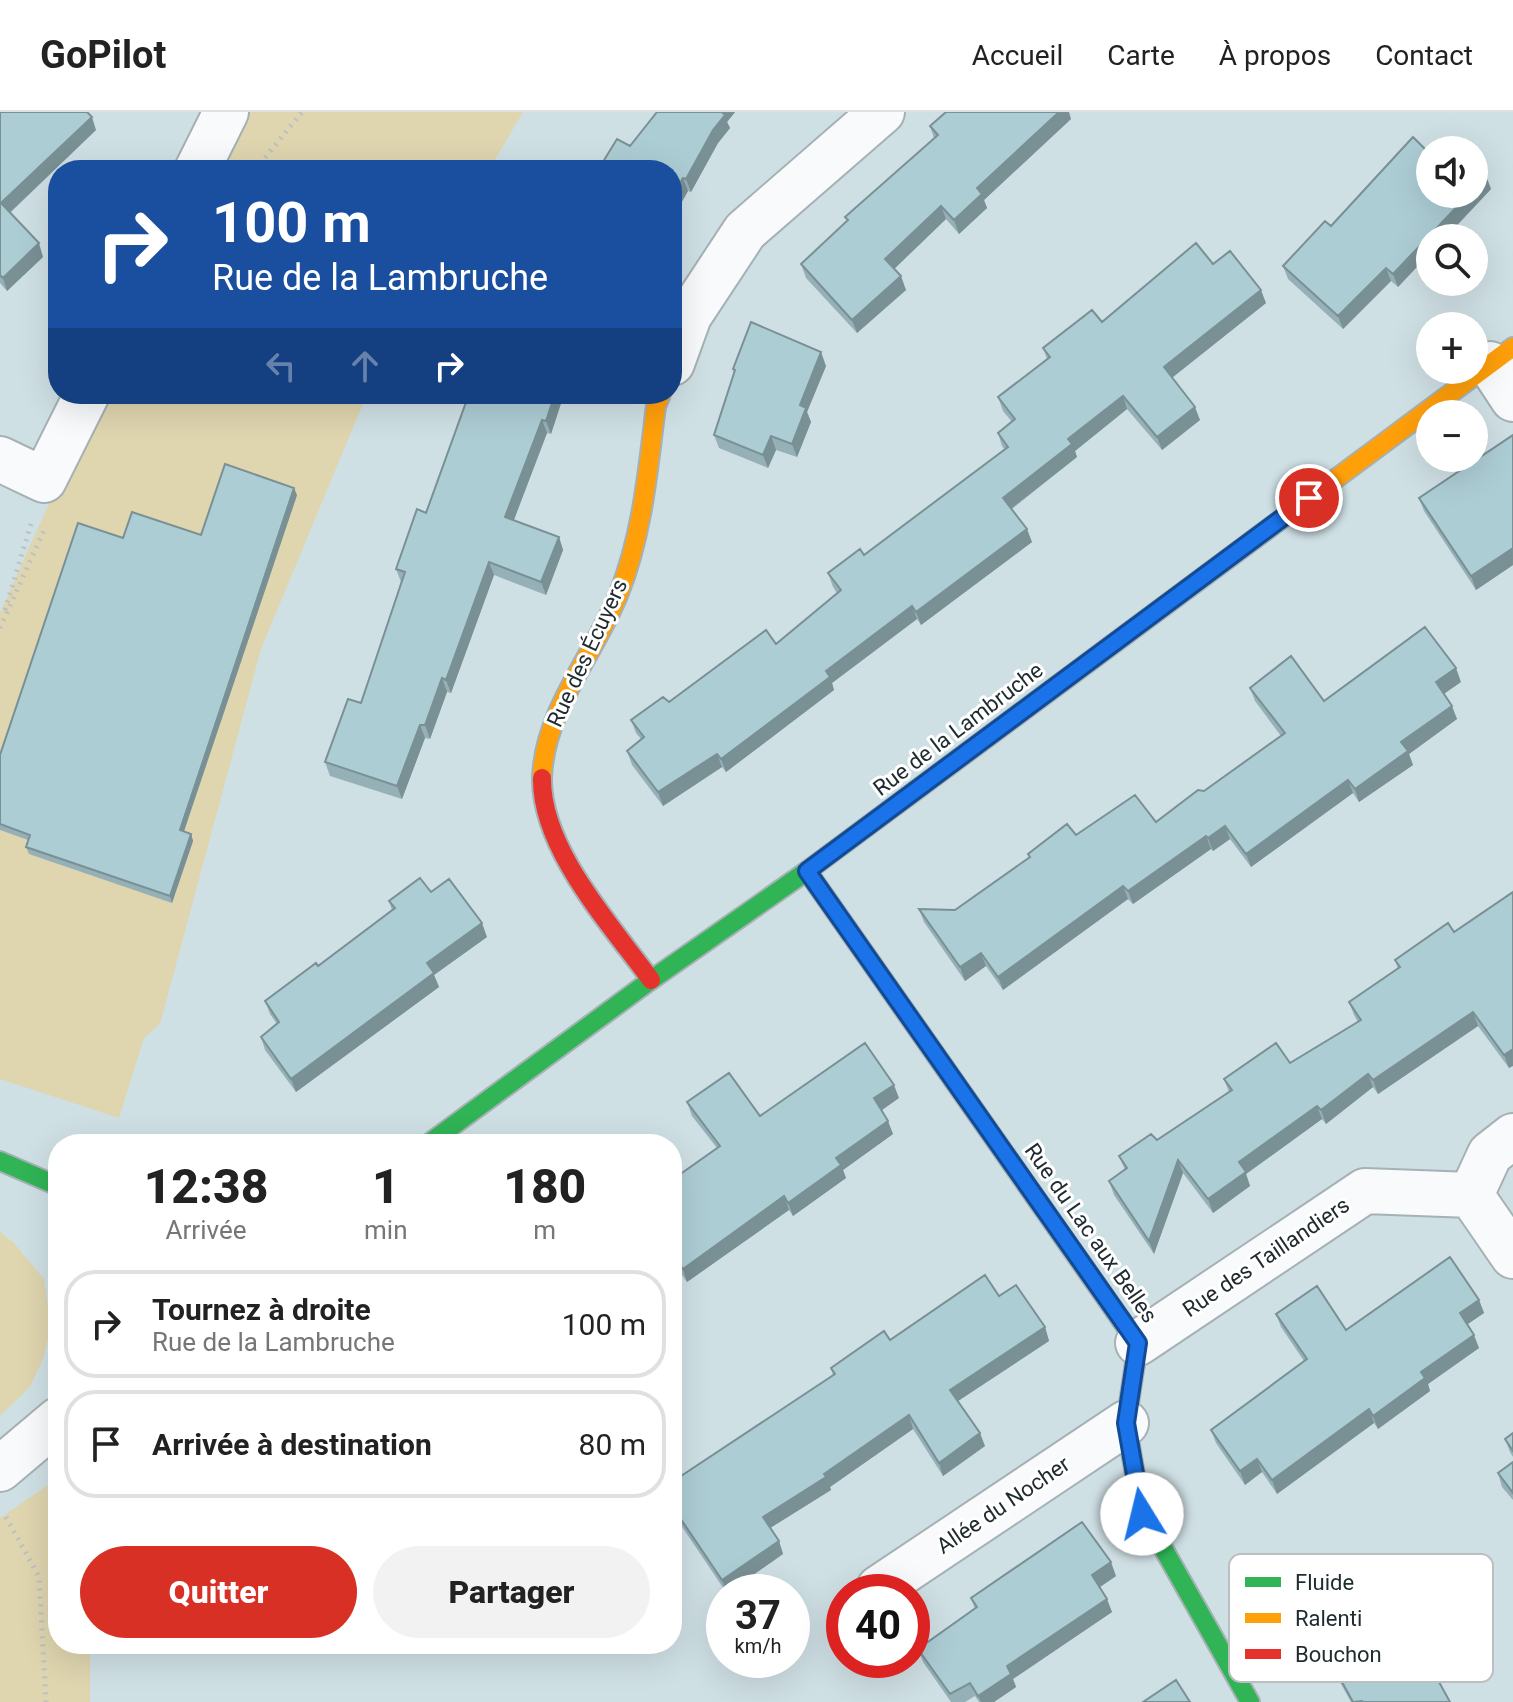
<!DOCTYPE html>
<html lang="fr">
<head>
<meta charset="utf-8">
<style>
	body { margin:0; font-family:Roboto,sans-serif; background:#f2f2f2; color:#222; height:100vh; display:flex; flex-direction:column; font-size:30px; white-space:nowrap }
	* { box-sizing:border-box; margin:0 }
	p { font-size:26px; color:#767676 }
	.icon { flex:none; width:44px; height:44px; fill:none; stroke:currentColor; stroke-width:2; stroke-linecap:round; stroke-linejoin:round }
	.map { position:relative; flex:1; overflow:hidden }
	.panel { position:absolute; left:48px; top:1022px; width:634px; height:520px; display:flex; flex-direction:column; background:#fff; border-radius:32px; box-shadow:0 8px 32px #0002 }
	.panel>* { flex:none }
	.banner { position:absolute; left:48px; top:48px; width:634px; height:244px; border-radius:32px; box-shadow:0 8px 32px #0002; background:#1a4fa0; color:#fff; overflow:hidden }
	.buttons { position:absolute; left:1416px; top:24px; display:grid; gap:16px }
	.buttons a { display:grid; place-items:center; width:72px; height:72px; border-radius:50%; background:#fff; box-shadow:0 8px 32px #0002; font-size:40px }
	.speed { position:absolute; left:706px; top:1462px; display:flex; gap:16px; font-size:40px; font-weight:700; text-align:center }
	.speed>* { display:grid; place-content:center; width:104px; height:104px; border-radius:50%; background:#fff; box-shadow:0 8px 32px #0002; line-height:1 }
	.speed small { font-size:20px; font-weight:400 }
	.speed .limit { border:12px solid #d22; background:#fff; color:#111 }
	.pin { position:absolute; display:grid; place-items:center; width:68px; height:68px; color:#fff; margin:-34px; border:4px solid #fff; border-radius:50%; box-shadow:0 2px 8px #0007 }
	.me { position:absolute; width:88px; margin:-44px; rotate:351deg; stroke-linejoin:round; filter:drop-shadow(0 0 6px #0008) }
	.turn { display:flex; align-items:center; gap:28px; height:168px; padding:0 32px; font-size:36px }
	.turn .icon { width:104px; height:104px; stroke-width:2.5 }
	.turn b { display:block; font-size:56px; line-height:68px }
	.lanes { display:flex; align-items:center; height:76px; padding:0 32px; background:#0003; justify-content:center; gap:40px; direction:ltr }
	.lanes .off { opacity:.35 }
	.eta { display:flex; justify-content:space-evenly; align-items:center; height:136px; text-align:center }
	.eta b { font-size:48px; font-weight:800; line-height:56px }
	.button { display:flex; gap:16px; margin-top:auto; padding:16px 32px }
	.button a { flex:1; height:92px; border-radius:48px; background:#d93025; color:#fff; font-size:32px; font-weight:800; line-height:92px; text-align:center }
	.button a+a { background:#f2f2f2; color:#222 }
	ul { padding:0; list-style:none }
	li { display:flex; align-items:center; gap:24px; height:108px; margin:0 16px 12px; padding:0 16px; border:4px solid #e0e0e0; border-radius:32px }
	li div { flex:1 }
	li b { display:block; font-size:30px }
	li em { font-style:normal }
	header { display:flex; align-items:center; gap:48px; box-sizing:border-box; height:112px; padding:0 40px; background:#fff; border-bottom:2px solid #e0e0e0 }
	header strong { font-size:38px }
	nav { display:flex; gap:44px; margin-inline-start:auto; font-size:28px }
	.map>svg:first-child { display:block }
</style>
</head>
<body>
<header>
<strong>GoPilot</strong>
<nav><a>Accueil</a><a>Carte</a><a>À propos</a><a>Contact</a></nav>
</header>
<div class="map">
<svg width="1513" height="1590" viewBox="0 0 1513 1590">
	<rect width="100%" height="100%" fill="#cfe0e5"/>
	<!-- green -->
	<path fill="#dfd5af" d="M248 0H523L489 58H217Z
		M103 282H367L261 537 160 912 144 926 119 1006 0 967V501L59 369Z
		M0 1120 14 1131 44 1167 51 1214 43 1247 30 1275 0 1304Z
		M58 1366V1532H90V1590H0V1406Z"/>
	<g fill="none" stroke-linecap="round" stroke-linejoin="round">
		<!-- street casing -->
		<g stroke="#a5b1b5" stroke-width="48">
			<path id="street" d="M197 58 226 0
				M672 251 689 204 745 119 882 0
				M1490 252 1513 287
				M0 347 44 368 87 282
				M1471 1083 1490 1042 1513 1024
				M1138 1231 1365 1079 1471 1083 1513 1144
				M0 1357 58 1308
				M879 1476 1126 1311"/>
		</g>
		<!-- fast casing -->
		<g stroke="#a5b1b5" stroke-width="22">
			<path id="fast" d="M807 759 1122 1209
				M428 1032 651 868 807 759 1295 397
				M0 1049 58 1074
				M1141 1397 1250 1590"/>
		</g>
		<!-- slow casing -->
		<g stroke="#a5b1b5" stroke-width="22">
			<path id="slow" d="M1295 397 1513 235
				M542 666C544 598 595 542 619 481 643 421 648 356 656 294L661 282"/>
		</g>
		<!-- jam casing -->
		<g stroke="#a5b1b5" stroke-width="22">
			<path id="jam" d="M542 666C541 737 611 813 651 868
				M1122 1209 1138 1231 1126 1311 1141 1397"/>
		</g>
		<!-- path -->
		<path stroke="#bcc1c3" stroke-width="5" stroke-dasharray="2 6" stroke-linecap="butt" d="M255 58 302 0
			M5 498 31 412
			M0 516 45 416
			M6 1405 39 1465 46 1590"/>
		<!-- street -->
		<use href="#street" stroke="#f8fafb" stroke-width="44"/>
		<!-- fast -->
		<use href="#fast" stroke="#30b455" stroke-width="18"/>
		<!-- slow -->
		<use href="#slow" stroke="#ff9f0a" stroke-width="18"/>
		<!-- jam -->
		<use href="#jam" stroke="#e5322d" stroke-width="18"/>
	</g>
	<!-- wall -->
	<path fill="#95b0b7" d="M0 0 96 18 10 101 43 145 7 179 0 171Z
		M657 0H735L727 10 730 16 718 31 691 80 688 79 672 107V58L630 34Z
		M1071 7 984 88 987 96 959 122 946 107 894 157 906 178 857 221 806 166 801 152 847 109 845 105 934 26 930 14Z
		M1486 64 1491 77 1445 126H1430V141L1398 175 1391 169 1343 217 1288 167 1283 154 1331 114Z
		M1213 152 1266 191 1172 266 1200 308 1162 338 1127 297 1075 339 1077 345 1012 397 1032 430 921 513 917 507 832 571 834 578 726 660 722 655 663 694 632 653 627 639 641 627 636 621 631 608 669 590 776 532 837 481 833 475 828 461 864 443 1005 338 1002 334 998 321 1012 310 1003 299 998 285 1047 247 1043 236 1102 210Z
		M826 254 807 300 811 310 797 345 776 338 768 356 719 336 714 323 734 261 733 257Z
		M564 282 551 322 547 321 514 408 559 425 563 438 546 483 494 463 451 581 447 580 430 627 425 626 402 687 330 664 325 650 361 591 401 470 396 457 426 401 494 290Z
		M1513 323V453L1476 478 1424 399 1419 386Z
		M297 383 184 719 191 722 193 729 172 791 29 742 26 735 28 728 0 718V643L123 426 201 423Z
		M1461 570 1444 581 1457 607 1409 642 1413 653 1359 690 1353 681 1251 755 1230 727 1213 739 1211 737 1133 792 1128 787 1003 878 986 854 965 869 924 810 919 797 955 798 1029 746 1028 742 1076 723 1156 710 1204 679 1281 624 1255 589 1250 576 1324 589Z
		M431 780 487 825 434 863 439 875 296 980 265 938 261 925 277 912 270 902 265 889 318 854 392 798 389 789Z
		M1513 780 1509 956 1478 914 1378 982 1373 975 1326 1012 1322 1007 1246 1062 1250 1074 1213 1101 1183 1061 1154 1142 1114 1083 1109 1069 1125 1058 1119 1044 1157 1028 1229 980 1224 967 1290 951 1358 910 1354 903 1349 890 1398 857 1395 848 1454 820Z
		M899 986 882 998 893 1022 843 1058 846 1066 793 1104 789 1098 687 1170 672 1149V1068L717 1036 692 1004 687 990 760 1004Z
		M999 1184 1045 1215 1049 1229 958 1289 985 1334 943 1364 913 1317 830 1375 831 1378 770 1416 779 1429 783 1442 729 1480H726L672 1400V1370L833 1263 831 1256 890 1228Z
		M1479 1188 1484 1201 1467 1212 1479 1236 1428 1272 1430 1279 1378 1317 1374 1311 1277 1382 1262 1360 1245 1373 1216 1331 1211 1318 1304 1249 1281 1215 1276 1202 1346 1218Z
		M1513 1321V1345L1510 1340 1505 1327Z
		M1513 1350V1388L1502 1375 1498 1361Z
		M1116 1464 1100 1475 1112 1500 1013 1567 1016 1575 994 1590H979L975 1584 965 1590H951L923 1550 918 1537 975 1497 971 1486Z
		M1341 1468 1426 1562 1450 1590H1351L1293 1485 1288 1472Z"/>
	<!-- shaded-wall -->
	<path fill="#799095" d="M721 0H735L727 10 730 16 718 31 691 80 686 67Z
		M1059 0H1069L1071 7 984 88 987 96 959 122 954 108 977 76Z
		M92 5 96 18 6 104 1 91Z
		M1486 64 1491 77 1445 126H1430V141L1398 175 1393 162 1469 82H1474V77Z
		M683 66 688 79 672 107V85Z
		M941 94 946 107 890 161 885 147Z
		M39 131 43 145 7 179 3 166Z
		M1386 156 1391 169 1343 217 1338 204Z
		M901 164 906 178 857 221 852 208Z
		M1261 178 1266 191 1169 268 1164 255Z
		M821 240 826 254 807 300 811 310 797 345 792 332 800 293Z
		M555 282H564L551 322 546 309Z
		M1123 284 1127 297 1075 339 1077 345 1008 399 1003 386 1068 327Z
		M1195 295 1200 308 1162 338 1157 325Z
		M542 308 547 321 510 418 505 405Z
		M771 324 776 338 768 356 763 343Z
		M294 376 297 383 182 725 180 718Z
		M1027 417 1032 430 921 513 916 500Z
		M559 425 563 438 546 483 541 470Z
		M1513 436V453L1476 478 1471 464Z
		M489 450 494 463 451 581 446 568Z
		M912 494 917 507 832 571 834 578 726 660 721 647 826 559Z
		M1456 556 1461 570 1441 584 1436 570Z
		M442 566 447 580 430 627 425 613Z
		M1452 594 1457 607 1409 642 1413 653 1359 690 1355 677 1401 630Z
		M420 613 425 626 402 687 397 674Z
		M717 642 722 655 663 694 658 680Z
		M1348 668 1353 681 1251 755 1246 742Z
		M1225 714 1230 727 1213 739 1208 726Z
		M191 722 193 729 172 791 170 784Z
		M1206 724 1211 737 1133 792 1128 779Z
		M1123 774 1128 787 1003 878 998 865Z
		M482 811 487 825 434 863 439 875 296 980 291 967 427 851Z
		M981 841 986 854 965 869 960 855Z
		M1473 900 1478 914 1378 982 1373 968Z
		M1513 937V954L1509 956 1504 943Z
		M1368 962 1373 975 1326 1012 1321 998Z
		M894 973 899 986 879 1000 874 986Z
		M1317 994 1322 1007 1246 1062 1250 1074 1213 1101 1208 1087 1239 1050Z
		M888 1009 893 1022 843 1058 846 1066 793 1104 788 1091 836 1046Z
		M1178 1048 1183 1061 1154 1142 1149 1129Z
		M784 1084 789 1098 687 1170 683 1157Z
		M1479 1188 1484 1201 1465 1214 1460 1201Z
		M1045 1215 1049 1229 955 1291 950 1278Z
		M1474 1223 1479 1236 1428 1272 1430 1279 1378 1317 1373 1304 1421 1260Z
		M1369 1297 1374 1311 1277 1382 1272 1368Z
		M909 1303 913 1317 830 1375 831 1378 767 1418 763 1405Z
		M980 1321 985 1334 943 1364 939 1351Z
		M1257 1347 1262 1360 1245 1373 1240 1359Z
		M779 1429 783 1442 729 1480H727L722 1468Z
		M1111 1450 1116 1464 1097 1477 1092 1463Z
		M1107 1487 1112 1500 1013 1567 1016 1575 994 1590H981L978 1584 1007 1554Z"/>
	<!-- building -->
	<path fill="#adcdd5" stroke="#799095" stroke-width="2" d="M0 0H87L92 5 1 91 39 131 3 166 0 163Z
		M657 0H722L725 3 713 18 686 67 683 66 672 85V58H598L617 27 630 34Z
		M946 0H1059L977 76 982 82 954 108 941 94 885 147 901 164 852 208 801 152 848 108 845 105 938 23 930 14Z
		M1413 25 1430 42V82H1469L1393 162 1386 156 1338 204 1283 154 1325 109 1331 114Z
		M1450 30 1458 38H1441Z
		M1474 53 1486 64 1474 77Z
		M1196 131 1213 152 1230 139 1261 178 1164 255 1195 295 1157 325 1123 284 1068 327 1072 332 1003 386 1027 417 916 500 912 494 826 559 830 565 721 647 717 642 658 680 627 639 644 625 631 608 663 585 669 590 766 518 776 532 841 478 828 461 860 437 864 443 1008 335 998 321 1015 307 998 285 1050 245 1043 236 1092 198 1102 210Z
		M751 210 821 240 800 293 806 296 792 332 771 324 763 343 714 323 735 258 733 257Z
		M469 282 494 290 496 282H555L546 309 542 308 505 405 559 425 541 470 489 450 446 568 442 566 425 613H420L397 674 325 650 348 587 361 591 405 460 396 457 417 397 426 401Z
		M1513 323V436L1471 464 1419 386Z
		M225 352 294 376 180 718 191 722 170 784 26 735 30 723 0 712V643L78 411 123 426 132 400 201 423Z
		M1425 515 1456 556 1436 570 1452 594 1401 630 1408 639 1355 677 1348 668 1246 742 1225 714 1208 726 1206 724 1128 779 1123 774 998 865 981 841 960 855 919 797 955 798 1030 745 1028 742 1067 712 1076 723 1135 683 1156 710 1198 678 1204 679 1285 621 1250 576 1291 544 1324 589Z
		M420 766 431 780 449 767 482 811 427 851 434 861 291 967 261 925 279 910 265 889 316 851 318 854 395 796 389 789Z
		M1513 780V937L1504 943 1473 900 1373 968 1368 962 1321 998 1317 994 1239 1050 1246 1060 1208 1087 1178 1048 1149 1129 1109 1069 1127 1056 1119 1044 1151 1022 1157 1028 1232 978 1224 967 1276 931 1290 951 1361 908 1349 890 1400 855 1395 848 1448 811 1454 820Z
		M865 931 894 973 874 986 888 1009 836 1046 841 1053 788 1091 784 1084 683 1157 672 1142V1068L720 1034 687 990 729 961 760 1004Z
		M1450 1145 1479 1188 1460 1201 1474 1223 1421 1260 1425 1266 1373 1304 1369 1297 1272 1368 1257 1347 1240 1359 1211 1318 1307 1247 1276 1202 1317 1174 1346 1218Z
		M985 1163 999 1184 1016 1173 1045 1215 950 1278 980 1321 939 1351 909 1303 824 1362 826 1365 763 1405 779 1429 722 1468 672 1394V1370L835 1262 831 1256 884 1219 890 1228Z
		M1513 1321V1339L1505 1327Z
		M1513 1350V1381L1498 1361Z
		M1082 1410 1111 1450 1092 1463 1107 1487 1007 1554 1011 1562 978 1584 970 1571 950 1582 918 1537 977 1495 971 1486Z
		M1329 1447 1341 1468 1366 1455 1426 1562 1433 1559 1450 1590H1363L1362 1589 1353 1590 1288 1472Z
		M1176 1568 1190 1590H1143Z"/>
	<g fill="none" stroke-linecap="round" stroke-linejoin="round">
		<!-- route casing -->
		<g stroke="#114b97" stroke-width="20">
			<path id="route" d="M1142 1402 1126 1311 1138 1231 807 759 1309 386"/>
		</g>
		<!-- route -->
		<use href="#route" stroke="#1a73e8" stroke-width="14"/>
	</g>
	<g text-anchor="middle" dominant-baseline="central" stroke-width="6" stroke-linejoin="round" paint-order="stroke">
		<!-- street labels -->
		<g font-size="22" fill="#1f2b2e" stroke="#fff">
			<text transform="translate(587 541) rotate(-65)">Rue des Écuyers</text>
			<text transform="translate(958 617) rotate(-37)">Rue de la Lambruche</text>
			<text transform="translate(1091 1121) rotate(55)">Rue du Lac aux Belles</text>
			<text transform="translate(1266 1145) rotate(-34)">Rue des Taillandiers</text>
			<text transform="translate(1003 1393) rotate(-34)">Allée du Nocher</text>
		</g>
	</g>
	<!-- legend -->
	<rect x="1229" y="1442" width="264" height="128" rx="12" fill="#fff" stroke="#bcbfc0" stroke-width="2"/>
	<rect x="1245" y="1465" width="36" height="10" fill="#30b455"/>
	<rect x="1245" y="1501" width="36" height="10" fill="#ff9f0a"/>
	<rect x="1245" y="1537" width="36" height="10" fill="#e5322d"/>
	<g font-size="22" fill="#1f2b2e">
		<text x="1295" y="1478">Fluide</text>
		<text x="1295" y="1514">Ralenti</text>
		<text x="1295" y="1550">Bouchon</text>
	</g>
</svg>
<div class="buttons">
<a><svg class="icon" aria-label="sound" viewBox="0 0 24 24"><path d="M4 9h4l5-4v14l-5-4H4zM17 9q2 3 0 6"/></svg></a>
<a><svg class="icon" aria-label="search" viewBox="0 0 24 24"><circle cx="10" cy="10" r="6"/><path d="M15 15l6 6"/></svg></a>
<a>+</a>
<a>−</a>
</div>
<div class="speed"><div>37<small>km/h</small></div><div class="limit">40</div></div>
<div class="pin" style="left:1309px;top:386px;background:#d93025"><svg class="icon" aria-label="arrive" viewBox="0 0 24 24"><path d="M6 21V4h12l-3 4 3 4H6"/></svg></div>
<svg class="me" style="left:1142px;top:1402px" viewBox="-20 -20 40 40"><circle r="19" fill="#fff"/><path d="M0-13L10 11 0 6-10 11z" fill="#1a73e8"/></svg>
<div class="banner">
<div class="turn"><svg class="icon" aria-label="right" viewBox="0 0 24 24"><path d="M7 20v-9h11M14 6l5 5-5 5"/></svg><div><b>100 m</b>Rue de la Lambruche</div></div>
<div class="lanes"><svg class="icon off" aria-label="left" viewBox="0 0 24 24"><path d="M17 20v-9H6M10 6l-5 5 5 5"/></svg><svg class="icon off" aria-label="ahead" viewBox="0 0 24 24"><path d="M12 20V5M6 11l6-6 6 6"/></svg><svg class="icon" aria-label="right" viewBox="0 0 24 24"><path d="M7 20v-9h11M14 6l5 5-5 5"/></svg></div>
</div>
<section class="panel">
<div class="eta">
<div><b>12:38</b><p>Arrivée</p></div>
<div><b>1</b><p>min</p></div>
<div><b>180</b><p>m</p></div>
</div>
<ul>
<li><svg class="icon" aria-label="right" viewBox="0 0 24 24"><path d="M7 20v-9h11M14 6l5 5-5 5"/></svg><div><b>Tournez à droite</b><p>Rue de la Lambruche</p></div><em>100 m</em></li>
<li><svg class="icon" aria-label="arrive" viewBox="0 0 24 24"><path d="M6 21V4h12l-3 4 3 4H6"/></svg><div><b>Arrivée à destination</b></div><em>80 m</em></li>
</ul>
<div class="button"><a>Quitter</a><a>Partager</a></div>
</section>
</div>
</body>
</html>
